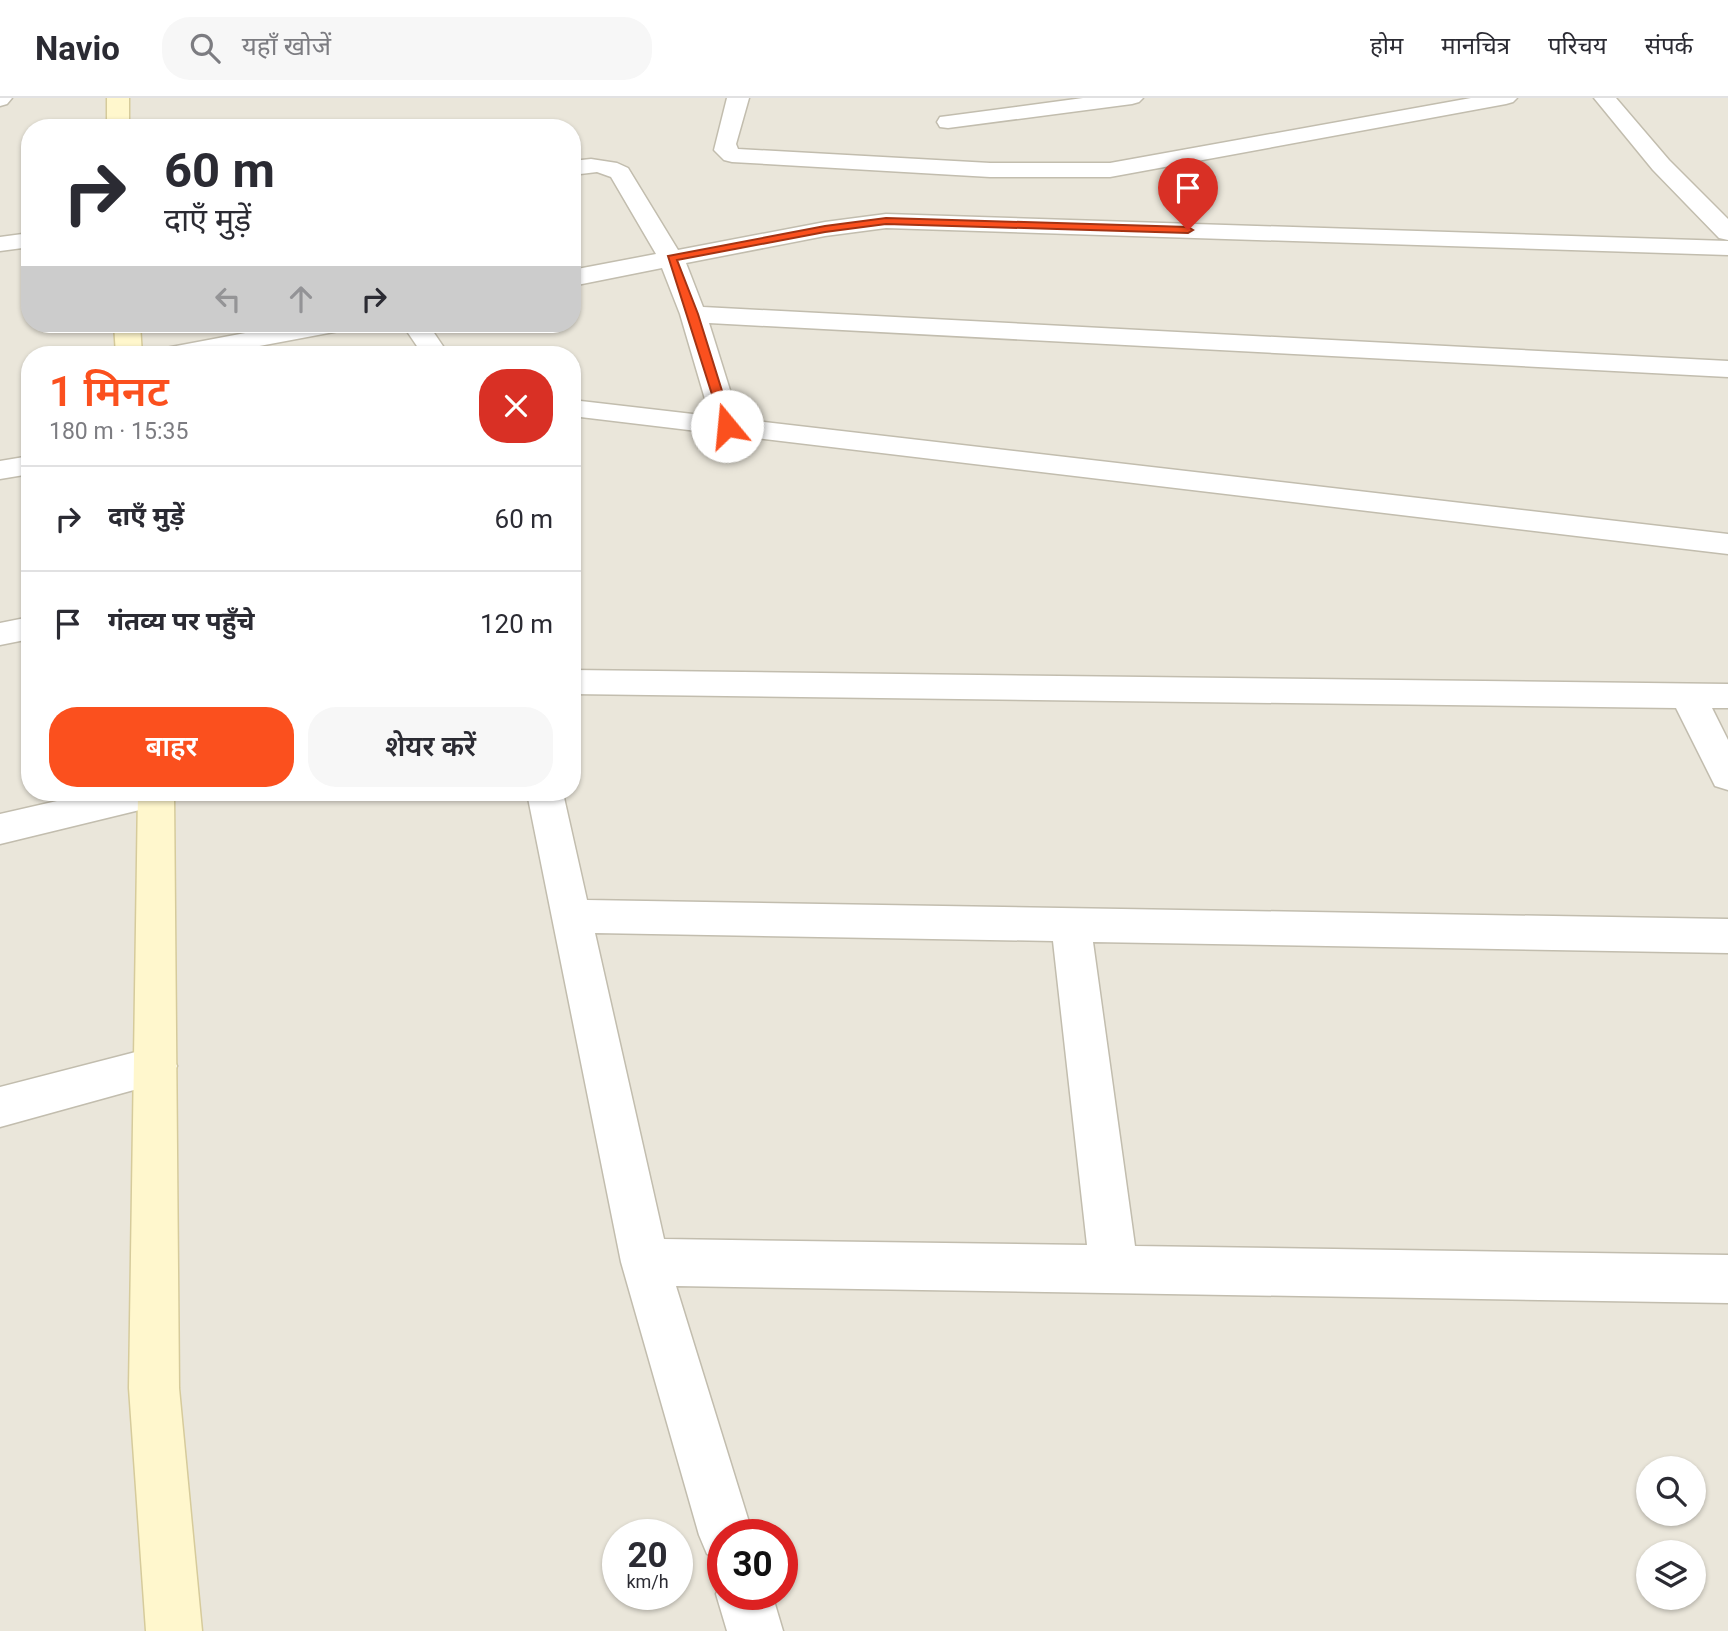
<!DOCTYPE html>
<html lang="hi">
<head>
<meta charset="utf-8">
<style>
	body { margin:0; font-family:Roboto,"Noto Sans Devanagari",sans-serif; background:#f7f7f7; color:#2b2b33; height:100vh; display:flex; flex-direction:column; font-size:26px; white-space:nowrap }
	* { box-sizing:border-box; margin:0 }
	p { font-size:23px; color:#7c7c81 }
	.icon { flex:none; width:38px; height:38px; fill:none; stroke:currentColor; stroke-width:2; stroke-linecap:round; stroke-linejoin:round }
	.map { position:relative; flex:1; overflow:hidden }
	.details { position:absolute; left:21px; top:248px; width:560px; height:455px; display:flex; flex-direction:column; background:#fff; border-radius:28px; box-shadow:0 2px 5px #0004 }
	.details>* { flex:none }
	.guide { position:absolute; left:21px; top:21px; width:560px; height:214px; border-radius:28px; box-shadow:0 2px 5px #0004; background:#fff; color:#2b2b33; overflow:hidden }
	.buttons { position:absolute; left:1636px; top:1358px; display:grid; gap:14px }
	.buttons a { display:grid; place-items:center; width:70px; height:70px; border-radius:50%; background:#fff; box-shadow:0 2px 5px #0004; font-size:35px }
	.speed { position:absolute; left:602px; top:1421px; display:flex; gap:14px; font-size:35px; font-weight:700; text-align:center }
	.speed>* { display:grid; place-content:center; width:91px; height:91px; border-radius:50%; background:#fff; box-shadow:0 2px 5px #0004; line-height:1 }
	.speed small { font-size:18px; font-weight:400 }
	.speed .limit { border:10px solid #d22; background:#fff; color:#111 }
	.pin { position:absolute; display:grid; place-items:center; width:60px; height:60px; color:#fff; margin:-72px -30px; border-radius:50% 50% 50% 0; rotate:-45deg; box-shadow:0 0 7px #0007 }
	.pin .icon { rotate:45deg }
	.me { position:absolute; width:77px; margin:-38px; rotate:343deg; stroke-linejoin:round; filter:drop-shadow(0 0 5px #0008) }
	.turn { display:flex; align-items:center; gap:24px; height:147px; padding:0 28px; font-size:32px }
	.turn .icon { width:91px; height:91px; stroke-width:2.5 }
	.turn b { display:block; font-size:49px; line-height:60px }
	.lanes { display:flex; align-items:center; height:66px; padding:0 28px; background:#0003; justify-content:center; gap:35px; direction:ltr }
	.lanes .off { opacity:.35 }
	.round { display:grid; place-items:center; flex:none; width:74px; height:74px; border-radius:28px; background:#f7f7f7 }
	.headline { display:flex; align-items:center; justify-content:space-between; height:119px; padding:0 28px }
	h1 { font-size:42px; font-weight:600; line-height:52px; color:#fb501e }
	.action { display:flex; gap:14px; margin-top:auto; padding:14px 28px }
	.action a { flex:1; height:80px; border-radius:28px; background:#fb501e; color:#fff; font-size:28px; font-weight:600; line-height:80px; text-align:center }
	.action a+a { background:#f7f7f7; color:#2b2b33 }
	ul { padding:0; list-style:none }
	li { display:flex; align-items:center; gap:21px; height:105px; padding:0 28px; border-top:2px solid #e1e1e2 }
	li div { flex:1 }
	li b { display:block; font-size:26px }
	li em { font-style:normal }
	header { display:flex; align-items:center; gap:42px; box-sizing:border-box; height:98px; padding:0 35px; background:#fff; border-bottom:2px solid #e1e1e2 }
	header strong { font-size:33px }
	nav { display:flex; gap:38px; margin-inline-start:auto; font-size:24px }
	.search { width:490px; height:63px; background:#f7f7f7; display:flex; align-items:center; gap:18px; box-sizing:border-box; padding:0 24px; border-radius:28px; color:#7c7c81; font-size:26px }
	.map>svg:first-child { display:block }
</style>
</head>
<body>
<header>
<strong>Navio</strong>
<div class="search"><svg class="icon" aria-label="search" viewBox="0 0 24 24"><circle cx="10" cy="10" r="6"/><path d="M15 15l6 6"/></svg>यहाँ खोजें</div>
<nav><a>होम</a><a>मानचित्र</a><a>परिचय</a><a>संपर्क</a></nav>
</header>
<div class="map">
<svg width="1728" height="1533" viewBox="0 0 1728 1533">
	<rect width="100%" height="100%" fill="#f6f4ec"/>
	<!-- residential -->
	<path fill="#eae6da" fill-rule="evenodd" d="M0 0H1728V1533H0ZM30 30H572V226H30ZM30 257H572V695H30ZM1648 1370H1694V1416H1648ZM618 1437H677V1496H618ZM723 1437H782V1496H723ZM1648 1454H1694V1500H1648Z"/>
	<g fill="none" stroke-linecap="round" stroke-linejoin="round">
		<!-- street casing -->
		<g stroke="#c2bdae" stroke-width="3">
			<path id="street" d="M0 0H12L7 6 0 8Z
				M727 0H749L736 46 738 51 990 65H1110L1471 0H1517L1513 4 1506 6 1110 79H990L732 64 724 62 714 52Z
				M1083 0H1143L1139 4 1132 6 948 30 940 29 937 24 940 19 948 18Z
				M1594 0H1616L1669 62 1728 121V142L1719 140 1653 72Z
				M591 61 617 65 628 70 678 152 825 124 886 116 1728 143V157L886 130 825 138 686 165 703 209 1728 263V279L709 225 739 321 1728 436V456L572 318V302L710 318 680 216 662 170 572 188V172L656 156 611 79 597 74 572 77V63Z
				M30 135V149L0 153V139Z
				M294 226H347L343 232 334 234 212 257H158L161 251 171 249Z
				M402 226H428L449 257H423Z
				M30 358V376L0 381V363Z
				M30 519V541L0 547V525Z
				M572 572 1728 586V610H1712L1728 642V692L1715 688 1676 610 572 596Z
				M92 695H170L165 705 152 709 0 746V716Z
				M527 695H563L587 802 1728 821V855L1093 844 1135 1148 1728 1157V1205L676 1188 753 1437H723V1463L707 1456 699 1437 621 1164ZM595 835 1053 843 1087 1147 664 1141Z
				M155 949 170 954 177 968 170 982 0 1029V989Z
				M723 1481V1496H772L783 1533H727L716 1496Z"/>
		</g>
		<!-- secondary casing -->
		<g stroke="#d6cb9b" stroke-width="3">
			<path id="secondary" d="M107 0H129V30H107Z
				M114 226H140L142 257H116Z
				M138 695H174L179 1290 202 1533H146L129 1290Z"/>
		</g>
		<!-- street -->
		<use href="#street" fill="#fff" fill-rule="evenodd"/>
		<!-- secondary -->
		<use href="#secondary" fill="#fff7cd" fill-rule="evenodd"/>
	</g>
	<!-- route -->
	<path fill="#fb501e" stroke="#a33414" stroke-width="2" d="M886 120 1188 129 1193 132 1188 135 886 126 825 134 677 162 698 216 733 328 723 331 668 158 825 128Z"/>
</svg>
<div class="buttons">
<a><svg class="icon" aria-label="search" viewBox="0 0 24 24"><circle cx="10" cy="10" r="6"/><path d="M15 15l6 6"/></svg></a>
<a><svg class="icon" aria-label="layers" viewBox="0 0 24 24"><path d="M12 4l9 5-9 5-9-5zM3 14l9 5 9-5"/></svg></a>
</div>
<div class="speed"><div>20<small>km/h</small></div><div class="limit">30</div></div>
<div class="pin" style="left:1188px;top:132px;background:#d93025"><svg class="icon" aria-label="arrive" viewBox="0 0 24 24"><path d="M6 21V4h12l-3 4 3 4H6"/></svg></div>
<svg class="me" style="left:727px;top:328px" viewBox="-20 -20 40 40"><circle r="19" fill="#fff"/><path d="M0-13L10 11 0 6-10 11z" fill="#fb501e"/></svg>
<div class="guide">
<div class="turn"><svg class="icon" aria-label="right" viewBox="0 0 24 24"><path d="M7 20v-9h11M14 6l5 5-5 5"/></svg><div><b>60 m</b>दाएँ मुड़ें</div></div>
<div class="lanes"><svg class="icon off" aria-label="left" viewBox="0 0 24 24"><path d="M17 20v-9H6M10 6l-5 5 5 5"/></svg><svg class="icon off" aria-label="ahead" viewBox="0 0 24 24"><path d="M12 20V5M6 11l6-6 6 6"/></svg><svg class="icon" aria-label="right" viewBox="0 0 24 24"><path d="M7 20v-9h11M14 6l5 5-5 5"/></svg></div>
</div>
<section class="details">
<div class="headline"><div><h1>1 मिनट</h1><p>180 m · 15:35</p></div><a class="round" style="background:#d93025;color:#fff"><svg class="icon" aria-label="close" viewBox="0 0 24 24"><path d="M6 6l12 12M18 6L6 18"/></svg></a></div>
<ul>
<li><svg class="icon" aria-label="right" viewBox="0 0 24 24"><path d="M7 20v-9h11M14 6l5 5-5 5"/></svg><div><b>दाएँ मुड़ें</b></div><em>60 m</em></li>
<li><svg class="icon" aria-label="arrive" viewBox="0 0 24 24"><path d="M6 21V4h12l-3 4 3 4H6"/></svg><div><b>गंतव्य पर पहुँचे</b></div><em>120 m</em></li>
</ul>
<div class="action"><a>बाहर</a><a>शेयर करें</a></div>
</section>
</div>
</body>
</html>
